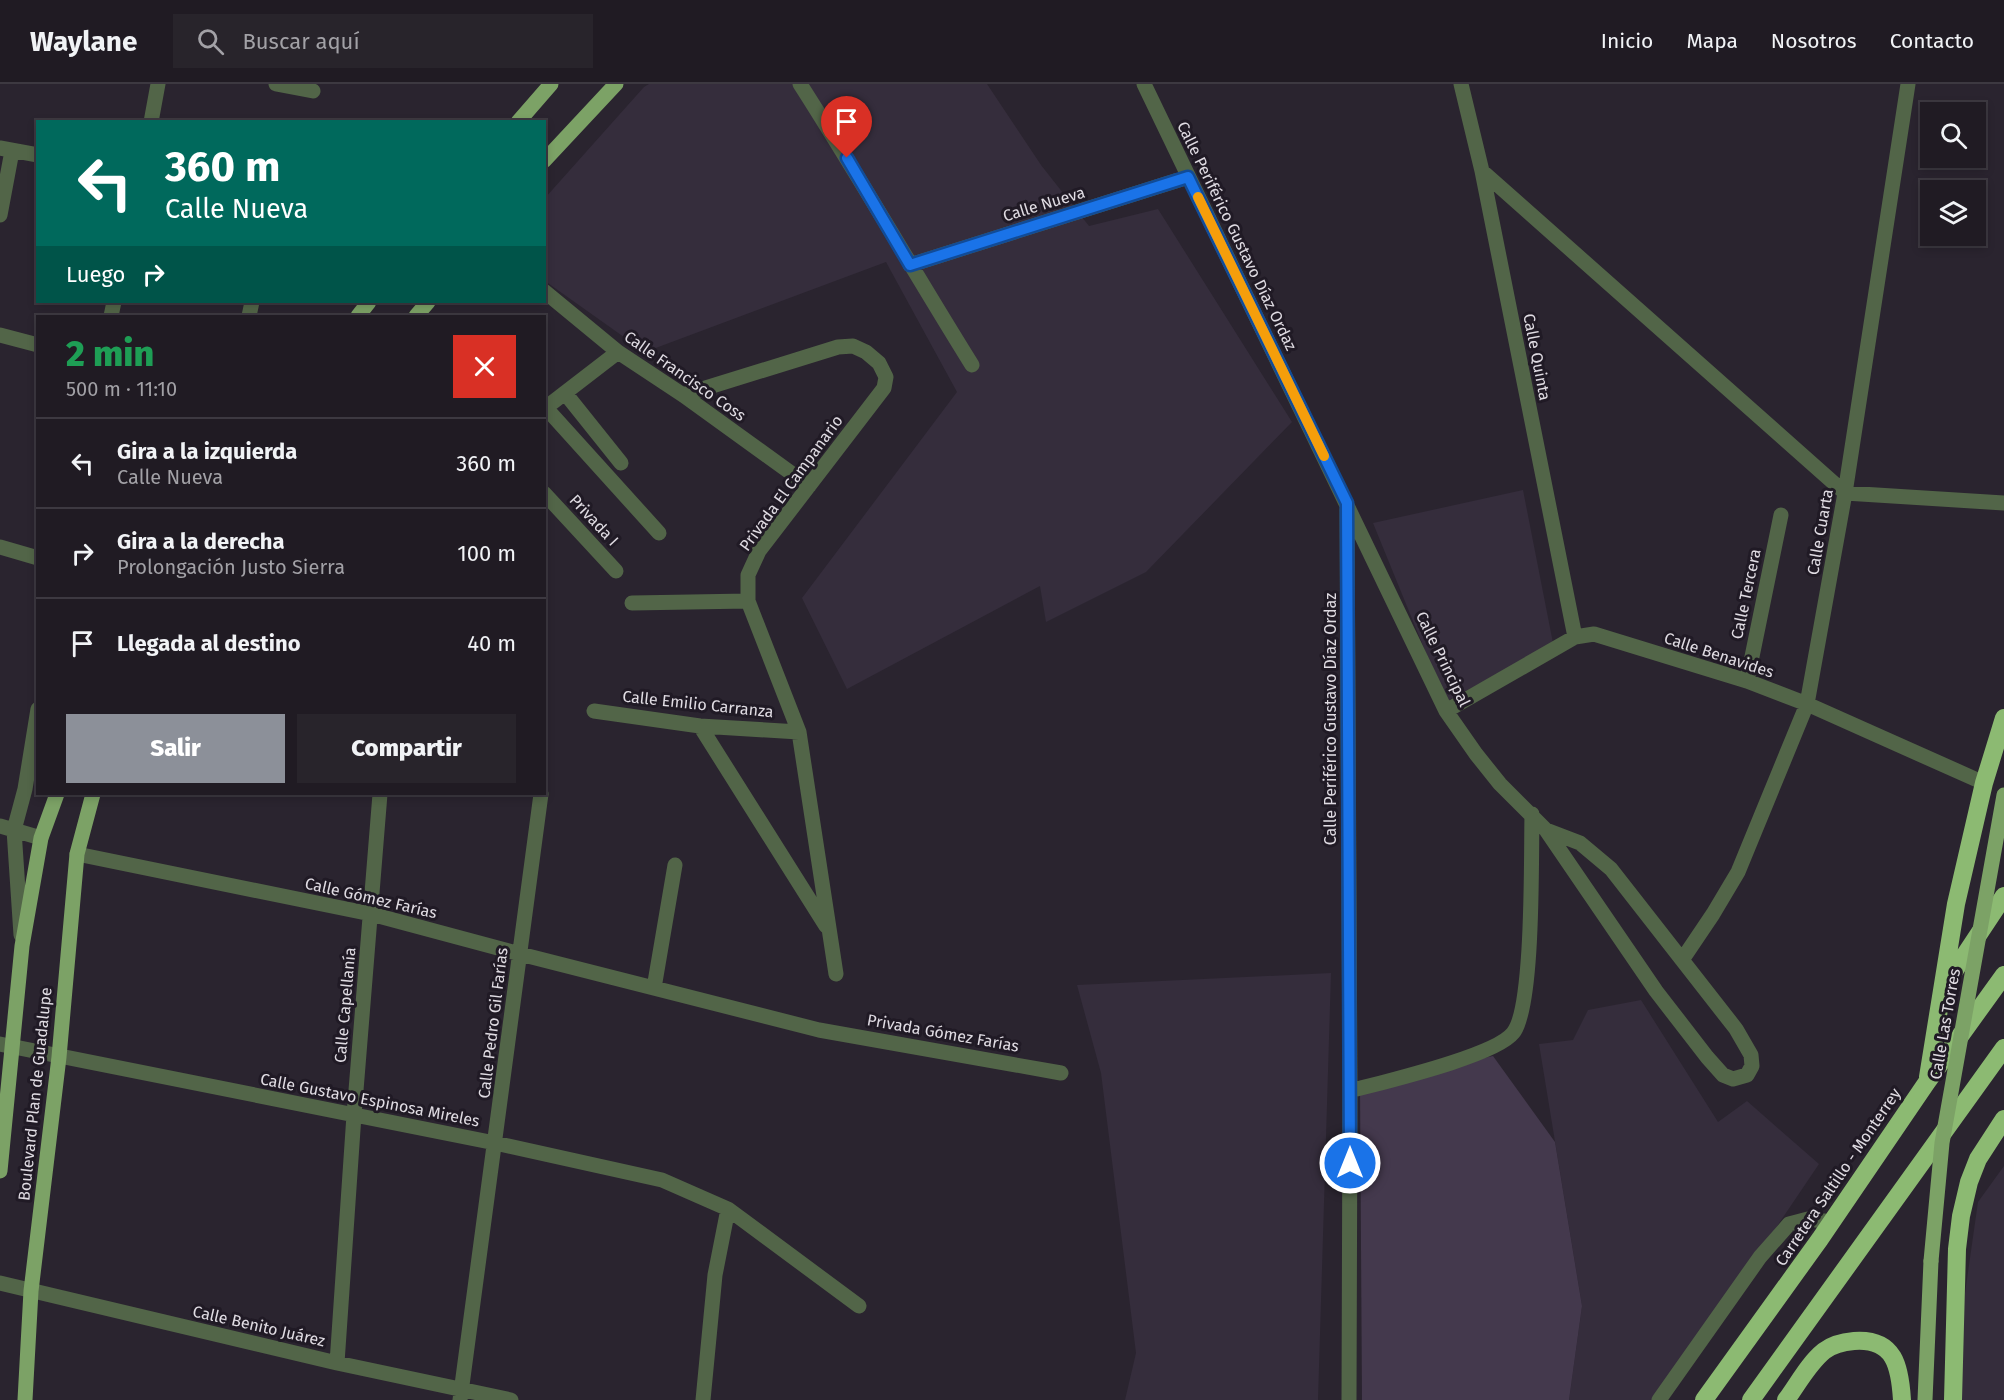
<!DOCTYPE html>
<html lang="es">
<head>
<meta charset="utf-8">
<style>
	body { margin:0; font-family:"Fira Sans",sans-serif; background:#28242b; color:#f1f3f6; height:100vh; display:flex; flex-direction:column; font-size:22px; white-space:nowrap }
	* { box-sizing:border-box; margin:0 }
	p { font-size:20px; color:#a2a1a6 }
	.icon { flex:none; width:33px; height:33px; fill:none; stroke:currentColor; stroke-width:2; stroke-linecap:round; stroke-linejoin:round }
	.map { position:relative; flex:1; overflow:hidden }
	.panel { position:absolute; left:36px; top:231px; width:510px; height:480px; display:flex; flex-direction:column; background:#201b23; border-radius:0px; box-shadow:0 3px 9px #0003,0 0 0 2px #3d3941 }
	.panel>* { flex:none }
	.guide { position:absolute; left:36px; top:36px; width:510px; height:183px; border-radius:0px; box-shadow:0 3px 9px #0003,0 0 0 2px #3d3941; background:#00695c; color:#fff; overflow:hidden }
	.controls { position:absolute; left:1920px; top:18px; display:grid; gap:12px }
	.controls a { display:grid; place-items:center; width:66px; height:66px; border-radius:0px; background:#201b23; box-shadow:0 3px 9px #0003,0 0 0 2px #3d3941; font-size:30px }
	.pin { position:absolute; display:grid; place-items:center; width:51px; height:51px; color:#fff; margin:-62px -26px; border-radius:50% 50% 50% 0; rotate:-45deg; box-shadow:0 0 6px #0007 }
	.pin .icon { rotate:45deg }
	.me { position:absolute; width:66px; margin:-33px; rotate:0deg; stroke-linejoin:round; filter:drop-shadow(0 0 4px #0008) }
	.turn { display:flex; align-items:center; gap:21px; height:126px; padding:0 30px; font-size:27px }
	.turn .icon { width:78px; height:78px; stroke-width:2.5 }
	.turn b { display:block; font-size:42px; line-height:51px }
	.then { display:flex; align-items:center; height:57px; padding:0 30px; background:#0003; gap:12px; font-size:22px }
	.round { display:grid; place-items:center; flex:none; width:63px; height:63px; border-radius:0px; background:#28242b }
	.overview { display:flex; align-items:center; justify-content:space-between; height:102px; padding:0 30px }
	h1 { font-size:36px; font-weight:800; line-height:45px; color:#1e9e55 }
	.button { display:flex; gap:12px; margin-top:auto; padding:12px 30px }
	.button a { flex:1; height:69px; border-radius:0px; background:#8c9099; color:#fff; font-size:24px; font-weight:800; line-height:69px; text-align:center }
	.button a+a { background:#28242b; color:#f1f3f6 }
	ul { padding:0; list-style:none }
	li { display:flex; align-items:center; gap:18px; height:90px; padding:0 30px; border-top:2px solid #3d3941 }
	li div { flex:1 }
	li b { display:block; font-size:22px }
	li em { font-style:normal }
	header { display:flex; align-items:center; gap:36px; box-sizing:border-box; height:84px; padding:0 30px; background:#201b23; border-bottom:2px solid #3d3941 }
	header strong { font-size:28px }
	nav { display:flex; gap:33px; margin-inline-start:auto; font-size:21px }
	.search { width:420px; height:54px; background:#28242b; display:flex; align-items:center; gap:15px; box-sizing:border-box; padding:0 21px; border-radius:0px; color:#a2a1a6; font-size:22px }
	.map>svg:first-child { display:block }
</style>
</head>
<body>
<header>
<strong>Waylane</strong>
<div class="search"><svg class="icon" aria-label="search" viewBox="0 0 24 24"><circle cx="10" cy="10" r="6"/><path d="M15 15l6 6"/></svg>Buscar aquí</div>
<nav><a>Inicio</a><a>Mapa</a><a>Nosotros</a><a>Contacto</a></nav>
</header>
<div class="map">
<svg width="2004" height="1316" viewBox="0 0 2004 1316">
	<rect width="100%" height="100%" fill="#2a242f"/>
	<!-- built -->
	<path fill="#352d3c" d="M649 0H987L1041 81 1089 142 1158 125 1292 338 1146 488 1046 538 1040 502 847 605 802 514 957 308 886 178 645 268 545 197V114L644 3Z
		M1523 406 1553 559 1446 618 1373 439Z
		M1331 889 1318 1316H1125L1136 1269 1101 989 1077 901Z
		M1641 916 1718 1038 1747 1017 1819 1080 1660 1316H1569L1582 1222 1539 960 1573 956 1588 926Z
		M2004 1082V1316H1960L1964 1216 1978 1118Z"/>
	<!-- green -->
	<path fill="#44394d" d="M1493 972 1555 1058 1582 1222 1569 1316H1362L1360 1002Z"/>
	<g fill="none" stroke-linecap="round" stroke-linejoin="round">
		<!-- minor -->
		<path stroke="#526548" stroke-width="15" d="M276 0 313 7
			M800 0C859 92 914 188 972 281
			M1144 0 1446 627 1476 670 1500 700 1546 746 1656 907 1707 973 1723 991 1733 995 1747 991 1752 982 1751 971 1736 945 1611 785 1580 759 1546 746
			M1461 0 1482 87 1575 553
			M151 38 158 0
			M0 64 38 71
			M1482 87 1845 409 2004 419
			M0 131 12 67
			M910 181 1188 93
			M544 207 618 268 683 311 809 402
			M111 232 114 218
			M249 232 252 218
			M0 251 38 261
			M565 309 621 379
			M683 311 838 263 853 262 866 268 879 279 886 293 884 304 759 467 748 491V517L799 648 836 890
			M546 324 659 449
			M544 325 618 268
			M544 409 616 487
			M1347 425 1350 1007 1349 1316
			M0 463 38 474
			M632 519 748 517
			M1747 597 1781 431
			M594 627 700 642 799 648
			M1446 627 1575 553 1594 550 1747 597 1807 620 1984 699
			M700 642 826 842
			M0 742 41 754
			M77 770 371 830 520 870 819 946 1061 989
			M21 851 14 746 25 705 38 625
			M1682 876 1713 830 1738 788 1807 620 1845 409 1908 0
			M654 904 675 781
			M0 960 495 1059 662 1096 728 1125 859 1222
			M1350 1007C1383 998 1495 972 1513 949 1534 924 1531 770 1532 730
			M0 1199 337 1279 511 1316
			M337 1279 354 1031 380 710
			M460 1316 541 710
			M703 1316 715 1191 728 1125
			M1659 1316 1760 1173 1789 1140 1808 1135 1832 1138"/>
		<!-- major -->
		<path stroke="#7ca266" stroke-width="15" d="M518 38 551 0
			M544 77 616 0
			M358 232 369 218
			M416 232 428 218
			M0 1087 22 862 41 754 57 710
			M25 1316 31 1207 59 973 77 770 93 710
			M1925 1316 1931 1177"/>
		<!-- highway -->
		<path stroke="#8cba72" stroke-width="18" d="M1945 901 2004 812
			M1928 993 1956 820 1984 699 2004 634
			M1704 1316 1820 1155 1927 998 2004 891
			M1751 1316 2004 964
			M1786 1316C1798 1300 1808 1280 1824 1267 1833 1260 1842 1258 1854 1257 1895 1254 1900 1283 1902 1316
			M1953 1316 1957 1165 1961 1132 1969 1098 1978 1075 2004 1035"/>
		<!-- major-bridge -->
		<path stroke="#7ca266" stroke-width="15" d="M1931 1177 1942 1059 2004 711"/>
	</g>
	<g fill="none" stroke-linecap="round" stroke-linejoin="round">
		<!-- route casing -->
		<g stroke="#114b97" stroke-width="15">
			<path id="route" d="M847 74 910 181 1188 93 1347 419 1350 1079"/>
		</g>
		<!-- route -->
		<use href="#route" stroke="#1a73e8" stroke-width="10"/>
		<!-- slow -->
		<path stroke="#f59e0b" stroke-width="10" d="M1198 113 1324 372"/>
	</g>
	<g text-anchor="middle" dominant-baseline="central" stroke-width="6" stroke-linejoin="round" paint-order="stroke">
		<!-- street labels -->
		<g font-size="16" fill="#e0dce3" stroke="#201a25">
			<text transform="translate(1044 120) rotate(-17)">Calle Nueva</text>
			<text transform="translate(1237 152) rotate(64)">Calle Periférico Gustavo Díaz Ordaz</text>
			<text transform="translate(1537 273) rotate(79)">Calle Quinta</text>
			<text transform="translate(685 292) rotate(35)">Calle Francisco Coss</text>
			<text transform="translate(791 399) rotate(-54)">Privada El Campanario</text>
			<text transform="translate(594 436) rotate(47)">Privada I</text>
			<text transform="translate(1820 448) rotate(-80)">Calle Cuarta</text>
			<text transform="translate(1746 510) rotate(-78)">Calle Tercera</text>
			<text transform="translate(1719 571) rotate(18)">Calle Benavides</text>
			<text transform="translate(1443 575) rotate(64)">Calle Principal</text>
			<text transform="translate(698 620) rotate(6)">Calle Emilio Carranza</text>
			<text transform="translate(1330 635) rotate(-90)">Calle Periférico Gustavo Díaz Ordaz</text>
			<text transform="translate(371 814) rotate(13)">Calle Gómez Farías</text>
			<text transform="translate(345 921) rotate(-85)">Calle Capellanía</text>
			<text transform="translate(493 939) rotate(-83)">Calle Pedro Gil Farías</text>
			<text transform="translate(1945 940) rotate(-80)">Calle Las Torres</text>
			<text transform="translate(943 949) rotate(10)">Privada Gómez Farías</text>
			<text transform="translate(35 1010) rotate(-84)">Boulevard Plan de Guadalupe</text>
			<text transform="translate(370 1016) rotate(11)">Calle Gustavo Espinosa Mireles</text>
			<text transform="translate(1838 1093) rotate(-56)">Carretera Saltillo - Monterrey</text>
			<text transform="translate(259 1242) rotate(13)">Calle Benito Juárez</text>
		</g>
	</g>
</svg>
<div class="controls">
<a><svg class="icon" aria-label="search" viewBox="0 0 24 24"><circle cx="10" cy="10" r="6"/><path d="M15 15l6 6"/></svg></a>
<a><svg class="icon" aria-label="layers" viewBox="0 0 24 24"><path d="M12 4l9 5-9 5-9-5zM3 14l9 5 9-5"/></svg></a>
</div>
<div class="pin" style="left:847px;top:74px;background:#d93025"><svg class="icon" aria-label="arrive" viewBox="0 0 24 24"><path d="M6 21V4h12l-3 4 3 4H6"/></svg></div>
<svg class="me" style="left:1350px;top:1079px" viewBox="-20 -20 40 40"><circle r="17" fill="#1a73e8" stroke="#fff" stroke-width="3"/><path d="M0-11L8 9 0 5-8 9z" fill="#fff"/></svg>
<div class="guide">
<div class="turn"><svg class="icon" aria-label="left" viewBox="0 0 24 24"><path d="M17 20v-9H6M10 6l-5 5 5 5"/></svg><div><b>360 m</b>Calle Nueva</div></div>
<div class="then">Luego<svg class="icon" aria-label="right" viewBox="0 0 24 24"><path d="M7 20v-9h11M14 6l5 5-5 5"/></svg></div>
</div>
<section class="panel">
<div class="overview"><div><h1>2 min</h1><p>500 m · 11:10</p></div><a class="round" style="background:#d93025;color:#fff"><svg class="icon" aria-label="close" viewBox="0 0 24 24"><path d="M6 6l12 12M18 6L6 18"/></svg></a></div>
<ul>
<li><svg class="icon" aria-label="left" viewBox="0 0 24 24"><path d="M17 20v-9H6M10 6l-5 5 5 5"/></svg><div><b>Gira a la izquierda</b><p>Calle Nueva</p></div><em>360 m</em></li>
<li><svg class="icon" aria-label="right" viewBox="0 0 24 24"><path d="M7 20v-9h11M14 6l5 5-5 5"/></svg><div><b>Gira a la derecha</b><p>Prolongación Justo Sierra</p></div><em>100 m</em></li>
<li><svg class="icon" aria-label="arrive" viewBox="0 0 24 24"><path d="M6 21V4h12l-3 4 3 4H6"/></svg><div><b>Llegada al destino</b></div><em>40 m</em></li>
</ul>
<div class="button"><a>Salir</a><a>Compartir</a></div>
</section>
</div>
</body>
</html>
